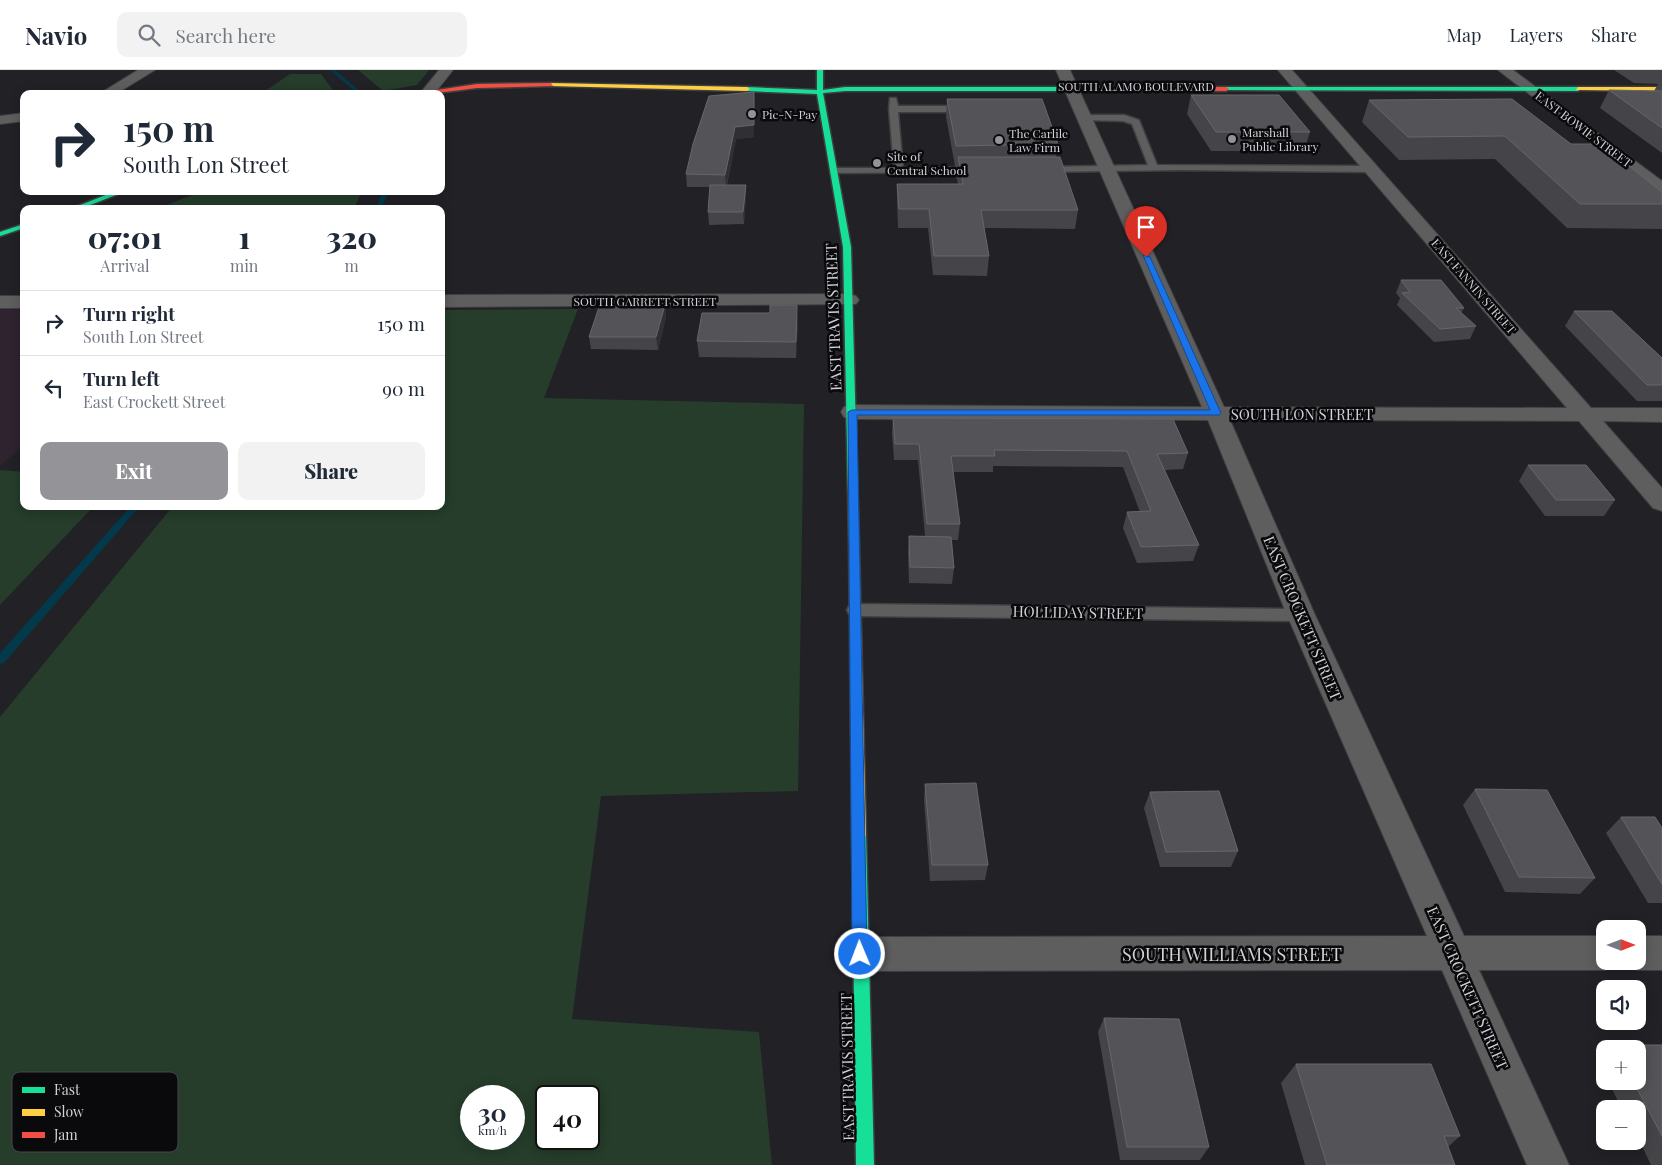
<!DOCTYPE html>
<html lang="en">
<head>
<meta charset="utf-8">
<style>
	body { margin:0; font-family:"Playfair Display",serif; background:#f2f2f3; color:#1f2937; height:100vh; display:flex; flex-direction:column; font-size:19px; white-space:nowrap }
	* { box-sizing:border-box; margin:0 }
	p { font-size:16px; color:#747a83 }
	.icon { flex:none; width:28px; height:28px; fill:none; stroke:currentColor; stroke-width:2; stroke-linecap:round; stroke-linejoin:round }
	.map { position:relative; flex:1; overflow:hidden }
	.sheet { position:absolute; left:20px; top:135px; width:425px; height:305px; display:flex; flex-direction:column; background:#fff; border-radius:10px; box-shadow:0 2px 12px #0003 }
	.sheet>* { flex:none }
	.banner { position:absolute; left:20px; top:20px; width:425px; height:105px; border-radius:10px; box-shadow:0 2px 12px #0003; background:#fff; color:#1f2937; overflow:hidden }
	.needle { width:32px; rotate:90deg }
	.controls { position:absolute; left:1596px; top:850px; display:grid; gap:10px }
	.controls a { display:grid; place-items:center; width:50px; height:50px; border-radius:10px; background:#fff; box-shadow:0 2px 12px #0003; font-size:25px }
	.speed { position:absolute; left:460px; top:1015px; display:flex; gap:10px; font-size:25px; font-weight:700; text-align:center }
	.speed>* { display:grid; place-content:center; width:65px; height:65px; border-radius:50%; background:#fff; box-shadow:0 2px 12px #0003; line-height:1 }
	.speed small { font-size:12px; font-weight:400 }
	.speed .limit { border:2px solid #111; border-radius:8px; background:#fff; color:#111 }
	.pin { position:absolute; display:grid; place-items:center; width:42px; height:42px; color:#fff; margin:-51px -21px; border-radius:50% 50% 50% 0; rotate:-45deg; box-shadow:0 0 5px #0007 }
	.pin .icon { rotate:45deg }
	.me { position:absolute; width:55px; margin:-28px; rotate:359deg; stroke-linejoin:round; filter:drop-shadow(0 0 4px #0008) }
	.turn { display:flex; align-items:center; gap:18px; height:105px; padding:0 20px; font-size:22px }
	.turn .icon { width:65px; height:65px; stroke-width:2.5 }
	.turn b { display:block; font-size:35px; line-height:42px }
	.eta { display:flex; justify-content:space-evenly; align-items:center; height:85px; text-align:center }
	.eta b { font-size:30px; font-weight:800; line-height:35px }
	.button { display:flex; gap:10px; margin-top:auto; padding:10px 20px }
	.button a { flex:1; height:58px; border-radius:10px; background:#949398; color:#fff; font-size:20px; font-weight:800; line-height:58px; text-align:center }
	.button a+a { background:#f2f2f3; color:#1f2937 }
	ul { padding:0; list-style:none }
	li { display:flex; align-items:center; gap:15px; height:65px; padding:0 20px; border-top:1px solid #e0e1e3 }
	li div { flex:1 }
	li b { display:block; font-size:19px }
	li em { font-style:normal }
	header { display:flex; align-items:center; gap:30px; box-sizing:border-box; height:70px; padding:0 25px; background:#fff; border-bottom:1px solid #e0e1e3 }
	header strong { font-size:24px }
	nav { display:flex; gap:28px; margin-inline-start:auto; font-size:18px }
	.search { width:350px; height:45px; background:#f2f2f3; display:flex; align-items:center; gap:12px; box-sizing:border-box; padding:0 18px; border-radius:10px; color:#747a83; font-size:19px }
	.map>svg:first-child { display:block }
</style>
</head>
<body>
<header>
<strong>Navio</strong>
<div class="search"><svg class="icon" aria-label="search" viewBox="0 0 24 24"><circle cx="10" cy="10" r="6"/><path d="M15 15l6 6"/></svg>Search here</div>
<nav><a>Map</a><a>Layers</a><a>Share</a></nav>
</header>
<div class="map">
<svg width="1662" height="1095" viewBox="0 0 1662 1095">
	<rect width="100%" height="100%" fill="#222126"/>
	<!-- industrial -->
	<path fill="#2e232f" d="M0 239H24V375L0 396Z"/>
	<!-- green -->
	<path fill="#253d2a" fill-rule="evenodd" d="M358 0H429L417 15 383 21Z
		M290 4H321L336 24H261Z
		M203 121H362L354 139H156Z
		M578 239 544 328 804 334 798 721 601 726 572 949 759 962 772 1095H0V647L173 436H441V240ZM514 1026V1069H471V1026ZM546 1026H589V1069H546Z
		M0 400 24 402V436H94L0 535Z"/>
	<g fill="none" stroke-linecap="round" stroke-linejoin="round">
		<!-- stream -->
		<path fill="#033a4b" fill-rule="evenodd" d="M330 0H335L363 24H358Z
			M383 121H389L381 139H375Z
			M131 436H140L4 593 0 594V583Z"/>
		<!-- lane casing -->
		<g stroke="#3f3e41" stroke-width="3">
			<path id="lane" d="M890 28H896L898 36H969L973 39 969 42H898L903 98 978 97 983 100 981 102 832 103V99L835 98H894L889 39Z
				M1084 45H1124L1139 50 1157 95 1372 96 1377 99 1372 102 1181 100 1039 102 1037 100 1042 97 1148 95 1132 54 1123 51 1081 50 1080 48Z
				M855 534 1301 539 1307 541 1309 545 1307 549 1301 551 855 546 849 544 847 540 849 536Z"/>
		</g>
		<!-- street casing -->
		<g stroke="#3f3e41" stroke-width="2">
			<path id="street" d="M138 0H155L116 24H99Z
				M439 0H453L434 24H424L422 21Z
				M1056 0H1070L1224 337 1567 338 1278 0H1292L1591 338H1662V352L1603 351 1662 418V441L1653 438 1579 351 1230 350 1315 545 1464 866H1605V891H1619L1618 895 1605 900H1479L1569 1095H1527L1442 900 860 901 847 896 842 884 847 872 860 867 1427 866 1287 545 1208 350 852 349 844 347 841 342 844 337 852 335 1202 337Z
				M1498 0H1513L1662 111V124L1656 122Z
				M24 43V51L0 54V46Z
				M849 224 856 226 859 230 856 234 441 237V225Z
				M0 226H24V238H0Z
				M1638 866H1662V900H1638L1625 895 1624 891H1638Z"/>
		</g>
		<!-- fast casing -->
		<g stroke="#3f3e41" stroke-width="3">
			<path id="fast" d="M817 0H823V20L845 17H1088L1091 19 1088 21H845L823 23 851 177 859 474 854 477 849 474 843 177 817 24 747 21 744 19 747 17 817 20Z
				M1226 17H1578L1581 19 1578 21 1224 20Z
				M116 121H126L80 139H70Z
				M24 154V158L0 166V162Z
				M859 759 864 761 866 765 874 1095H856L852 765 854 761Z"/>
		</g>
		<!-- slow casing -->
		<g stroke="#3f3e41" stroke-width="3">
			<path id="slow" d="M551 13 747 17 750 19 747 21 549 16Z
				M1578 17H1662V21L1576 20Z
				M854 471 859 474 866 765 864 769 859 771 854 769 852 765 849 474Z"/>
		</g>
		<!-- jam casing -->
		<g stroke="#3f3e41" stroke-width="3">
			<path id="jam" d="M551 13 553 16 477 18 429 24H410L477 14Z
				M1088 17H1226L1229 19 1226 21 1086 20Z"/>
		</g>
		<!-- lane -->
		<use href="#lane" fill="#5f5e5e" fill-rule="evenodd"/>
		<!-- street -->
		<use href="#street" fill="#5f5e5e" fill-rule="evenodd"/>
		<!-- fast -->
		<use href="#fast" fill="#16e098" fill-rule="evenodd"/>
		<!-- slow -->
		<use href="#slow" fill="#ffcf43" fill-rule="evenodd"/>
		<!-- jam -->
		<use href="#jam" fill="#f24e42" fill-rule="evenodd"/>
	</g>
	<!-- wall -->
	<path fill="#454448" d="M1614 0H1662V83L1600 38 1609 20 1654 21 1658 14 1634 13Z
		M1191 25 1310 62 1304 81H1211L1187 44Z
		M947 29 1058 74 1056 87 1078 140 1075 159 984 158 989 186 987 206 933 205 928 158H898L897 132V114H958L956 105 957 96H955L946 47Z
		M1369 30 1571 74 1662 122V159L1567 158 1495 89 1399 90 1362 52Z
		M754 34V67L736 69 727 115H746V127L744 154 709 155 708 142 710 117H687L686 104Z
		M1401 210 1464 238 1461 243 1476 256 1470 269 1434 272 1397 235 1400 228 1396 223Z
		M665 235 666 247 658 280 591 279 589 267Z
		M1574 241 1662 288V331H1637L1565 256Z
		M770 243 798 250 796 288 699 287 697 271Z
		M893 348 1188 383 1183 399 1165 400 1199 475 1193 491 1137 493 1123 458 1127 442H1140L1123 397 993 396V402H953L960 454 958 470H952L954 498 952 514 909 513 908 482 909 466H925L918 390H894L892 363Z
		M1528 395 1615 430 1604 446H1545L1519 411Z
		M925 714 988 795 985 810 930 811 924 730Z
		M1475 719 1595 808 1580 824 1505 822 1463 735Z
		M1150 722 1238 781 1231 797H1160L1144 738Z
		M1621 747 1662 758V833H1648L1606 763Z
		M1104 948 1209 1077 1200 1090H1120L1098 962Z
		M1614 975H1662V1095H1651L1638 1068V1039H1622L1608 1011H1638V979H1609Z
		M1605 982V1005L1597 989Z
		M1296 994 1460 1066 1448 1077 1455 1095H1305L1281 1013Z"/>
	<!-- shaded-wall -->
	<path fill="#302f34" d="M754 22V67L736 69 726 117 725 105 735 57Z
		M746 115V127L744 154 743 142Z
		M665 235 666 247 658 280 656 267Z
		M797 235 798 250 796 288V272Z"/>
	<!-- building -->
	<path fill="#545357" stroke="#67676b" d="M1609 20 1662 21V58Z
		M754 22V55L735 57 725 105 686 104 693 74 709 26Z
		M1191 25H1279L1310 62H1216Z
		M947 29H1042L1058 74 956 76Z
		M1512 29 1571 74H1601L1662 122V134H1580L1505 66 1408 67 1369 30Z
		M958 87H1060L1078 140H981L989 186H934L929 139H899L897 114H963Z
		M710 115H746L743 142H708Z
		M1401 210H1441L1464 238H1456L1476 256 1440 259 1402 223 1410 222Z
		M665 235 656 267H589L599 237Z
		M770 235H797L796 272 697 271 702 243H770Z
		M1574 241H1612L1662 288V315H1647Z
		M893 348 1173 349 1188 383 1157 384 1199 475 1141 477 1127 442 1151 441 1127 381 994 380 995 386H951L960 454H927L919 374H895Z
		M1528 395H1586L1615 430H1556Z
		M909 466 951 467 954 498 910 497Z
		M976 713 988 795H932L925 714Z
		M1475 719 1547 720 1595 808 1519 807Z
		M1219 721 1238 781 1166 782 1150 722Z
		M1621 747H1655L1662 758V814Z
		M1104 948 1179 949 1209 1077H1127Z
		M1614 975H1662V1066L1633 1011H1638V979H1616Z
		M1296 994H1431L1460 1066H1444L1455 1095H1327Z"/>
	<!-- route -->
	<path fill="#1a73e8" stroke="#114b97" d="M1143 185 1150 187 1221 343 1219 345H857L867 884 865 889 860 891 854 889 852 884 848 342 852 340H1210Z"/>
	<!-- markers -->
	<g fill="#949398" stroke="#0a0a0d" stroke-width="2">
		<circle cx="752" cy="44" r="5"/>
		<circle cx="1232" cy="69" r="5"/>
		<circle cx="999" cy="70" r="5"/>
		<circle cx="877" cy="93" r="5"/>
	</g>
	<g text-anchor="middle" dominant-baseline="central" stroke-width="5" stroke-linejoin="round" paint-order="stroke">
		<!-- far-street labels -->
		<g font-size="12" fill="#d1d1d6" stroke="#0a0a0d">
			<text x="1136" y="16">SOUTH ALAMO BOULEVARD</text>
			<text transform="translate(1584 59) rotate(37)">EAST BOWIE STREET</text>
			<text transform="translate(1474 216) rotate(49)">EAST FANNIN STREET</text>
			<text x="645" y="231">SOUTH GARRETT STREET</text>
		</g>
		<!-- far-poi labels -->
		<g font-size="12" fill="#d1d1d6" stroke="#0a0a0d" text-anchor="start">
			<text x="762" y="44">Pic-N-Pay</text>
			<text x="1242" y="62">Marshall<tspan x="1242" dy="14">Public Library</tspan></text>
			<text x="1009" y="63">The Carlile<tspan x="1009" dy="14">Law Firm</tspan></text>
			<text x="887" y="86">Site of<tspan x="887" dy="14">Central School</tspan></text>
		</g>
		<!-- street labels -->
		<g font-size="15" fill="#d1d1d6" stroke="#0a0a0d">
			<text transform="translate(833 247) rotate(-92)">EAST TRAVIS STREET</text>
			<text x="1302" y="344">SOUTH LON STREET</text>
			<text transform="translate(1078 542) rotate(1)">HOLLIDAY STREET</text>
			<text transform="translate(1303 548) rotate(67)">EAST CROCKETT STREET</text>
			<text transform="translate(1468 918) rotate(66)">EAST CROCKETT STREET</text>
			<text transform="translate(847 997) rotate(-91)">EAST TRAVIS STREET</text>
		</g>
		<!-- near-street labels -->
		<g font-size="18" fill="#d1d1d6" stroke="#0a0a0d">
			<text x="1232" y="884">SOUTH WILLIAMS STREET</text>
		</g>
	</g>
	<!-- legend -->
	<rect x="12" y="1002" width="166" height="80" rx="8" fill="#0a0a0d" stroke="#464649" stroke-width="1"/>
	<rect x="22" y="1017" width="23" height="6" fill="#16e098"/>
	<rect x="22" y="1039" width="23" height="7" fill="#ffcf43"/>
	<rect x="22" y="1062" width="23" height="6" fill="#f24e42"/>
	<g font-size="14" fill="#d1d1d6">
		<text x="54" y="1025">Fast</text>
		<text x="54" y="1047">Slow</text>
		<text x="54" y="1070">Jam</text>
	</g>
</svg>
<div class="controls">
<a><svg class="needle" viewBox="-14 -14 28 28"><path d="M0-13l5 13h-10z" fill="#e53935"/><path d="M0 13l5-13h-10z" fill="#747a83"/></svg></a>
<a><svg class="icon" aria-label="sound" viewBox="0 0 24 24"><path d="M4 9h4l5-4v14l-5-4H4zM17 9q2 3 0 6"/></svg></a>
<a>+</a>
<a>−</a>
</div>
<div class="speed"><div>30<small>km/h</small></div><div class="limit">40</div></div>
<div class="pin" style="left:1146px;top:187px;background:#d93025"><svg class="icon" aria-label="arrive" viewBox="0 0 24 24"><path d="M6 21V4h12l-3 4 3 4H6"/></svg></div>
<svg class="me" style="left:860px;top:884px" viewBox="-20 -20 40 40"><circle r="17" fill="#1a73e8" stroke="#fff" stroke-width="3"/><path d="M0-11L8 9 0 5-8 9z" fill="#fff"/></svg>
<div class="banner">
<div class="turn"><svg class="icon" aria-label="right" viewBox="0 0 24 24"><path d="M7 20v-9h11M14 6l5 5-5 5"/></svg><div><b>150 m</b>South Lon Street</div></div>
</div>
<section class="sheet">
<div class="eta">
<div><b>07:01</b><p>Arrival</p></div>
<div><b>1</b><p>min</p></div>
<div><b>320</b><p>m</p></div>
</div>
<ul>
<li><svg class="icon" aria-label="right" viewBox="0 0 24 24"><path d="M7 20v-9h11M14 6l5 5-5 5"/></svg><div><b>Turn right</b><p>South Lon Street</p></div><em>150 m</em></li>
<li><svg class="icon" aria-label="left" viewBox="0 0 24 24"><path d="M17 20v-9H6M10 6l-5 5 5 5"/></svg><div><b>Turn left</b><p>East Crockett Street</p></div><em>90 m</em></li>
</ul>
<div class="button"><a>Exit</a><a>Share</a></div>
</section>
</div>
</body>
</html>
